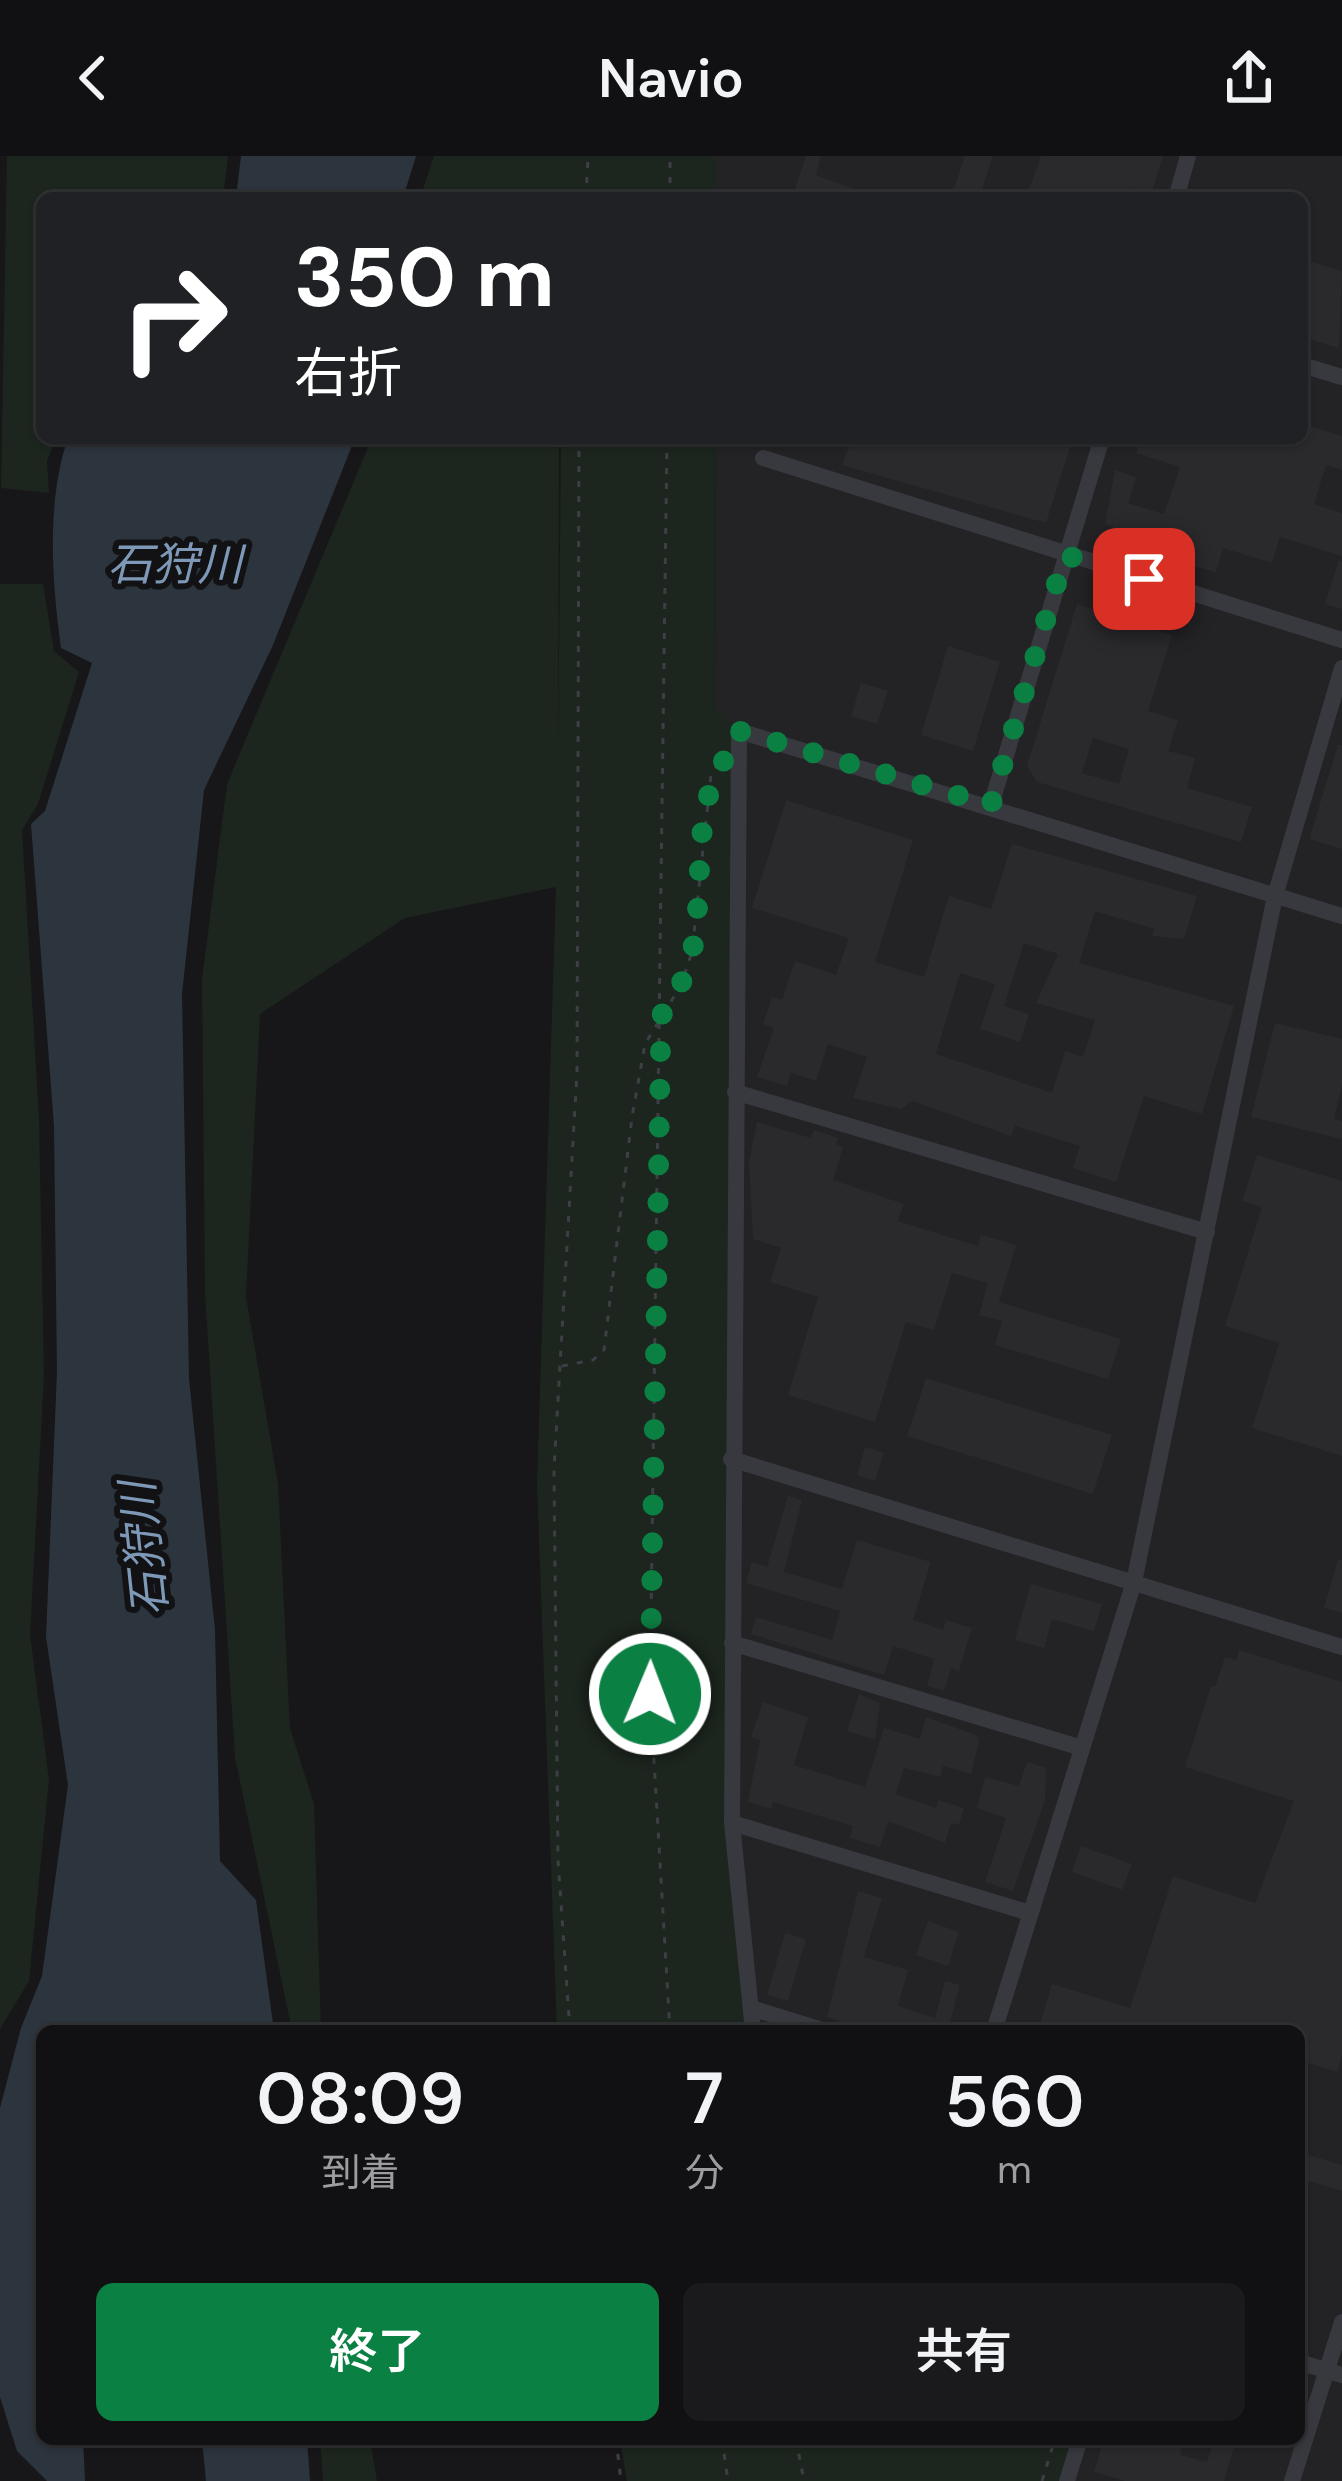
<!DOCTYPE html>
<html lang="ja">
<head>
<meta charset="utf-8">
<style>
	body { margin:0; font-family:"DM Sans","Noto Sans JP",sans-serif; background:#1a1a1c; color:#f1f3f6; height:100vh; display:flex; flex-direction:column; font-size:45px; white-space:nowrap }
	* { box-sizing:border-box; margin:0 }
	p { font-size:39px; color:#9c9da0 }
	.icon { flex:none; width:66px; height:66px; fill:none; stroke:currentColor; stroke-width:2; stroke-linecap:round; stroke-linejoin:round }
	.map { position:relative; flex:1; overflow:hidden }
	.panel { position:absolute; left:36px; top:1869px; width:1269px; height:420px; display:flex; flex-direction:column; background:#111113; border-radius:18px; box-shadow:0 3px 9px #0004,0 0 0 3px #303133 }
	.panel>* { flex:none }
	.hud { position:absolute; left:36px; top:36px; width:1272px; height:252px; border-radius:18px; box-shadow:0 3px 9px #0004,0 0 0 3px #303133; background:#202124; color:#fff; overflow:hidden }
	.pin { position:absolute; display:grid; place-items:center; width:102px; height:102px; color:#fff; margin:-51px; border-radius:24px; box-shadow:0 6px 18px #0006 }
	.me { position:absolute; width:132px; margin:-66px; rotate:1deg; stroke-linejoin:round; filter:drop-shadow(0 0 9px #0008) }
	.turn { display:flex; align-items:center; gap:42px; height:252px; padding:0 60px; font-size:54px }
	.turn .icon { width:156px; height:156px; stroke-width:2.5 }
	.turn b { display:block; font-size:84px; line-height:102px }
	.eta { display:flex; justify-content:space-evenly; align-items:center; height:204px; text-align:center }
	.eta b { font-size:72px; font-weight:600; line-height:84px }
	.primary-button { display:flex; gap:24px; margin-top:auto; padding:24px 60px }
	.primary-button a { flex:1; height:138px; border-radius:18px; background:#0b8043; color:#fff; font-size:48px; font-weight:600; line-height:138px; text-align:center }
	.primary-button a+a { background:#1a1a1c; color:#f1f3f6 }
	header { display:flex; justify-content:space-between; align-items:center; height:156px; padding:0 60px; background:#111113; font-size:54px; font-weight:600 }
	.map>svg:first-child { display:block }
</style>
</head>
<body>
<header><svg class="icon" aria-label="back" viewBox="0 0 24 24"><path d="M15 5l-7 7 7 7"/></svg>Navio<svg class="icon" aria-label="share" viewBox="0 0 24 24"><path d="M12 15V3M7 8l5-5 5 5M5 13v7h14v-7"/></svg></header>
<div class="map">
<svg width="1342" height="2325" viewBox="0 0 1342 2325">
	<rect width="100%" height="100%" fill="#171719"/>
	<!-- built -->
	<path fill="#232326" d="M716 0H1342V2325H1064L1078 2283H1299V1875H753L736 1730 715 554 716 282H1302V42H716Z"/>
	<!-- green -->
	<path fill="#1c251e" d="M7 0H228L223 42H42V282H56L47 305 49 337 1 332Z
		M434 0H716V42H420Z
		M372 282H559L558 601 561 282H716L715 553 739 575 732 1667 753 1875H557L537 1328 556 731 405 762 260 858 246 1141 278 1328 290 1572 314 1648 321 1875H292L235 1601 205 1138 202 823 227 628Z
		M0 428H43L54 495 79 516 38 648 22 674 39 963 44 1220 30 1478 49 1624 29 1825 0 1873Z
		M320 2283H370L377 2325H323Z
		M620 2283H1078L1064 2325H627Z"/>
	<!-- water -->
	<path fill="#2c353e" d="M241 0H416L403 42H236Z
		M68 282H355L273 489 204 634 182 838 189 1223 215 1474 220 1705 256 1744 274 1875H42V2283H83L85 2325H47L17 2295 0 2241V1952L21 1872 42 1820 68 1629 46 1481 57 1216 54 970 31 668 45 655 92 507 61 492C52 426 46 346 68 282Z
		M202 2283H307L310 2325H206Z"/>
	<!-- building -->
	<path fill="#2a2a2d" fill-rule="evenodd" d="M806 0H821L816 19 878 42H812L794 36Z
		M965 0H993L979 42H951Z
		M1041 0H1163L1151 39 1128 32 1126 42H1026Z
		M1302 103 1342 115 1339 192 1302 181Z
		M1302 268 1342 280V314L1326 309 1314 348 1342 357V400L1280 381 1272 407 1223 392 1216 416 1186 408 1189 399 1154 388 1156 383 1127 374 1124 385 1110 381 1113 370 1105 368 1115 314 1136 321 1128 347 1164 358 1180 311 1136 297 1141 282H1237L1264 290 1267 282H1302Z
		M852 282H1073L1046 367 842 309Z
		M1339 404 1342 405V453L1325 448Z
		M1077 448 1172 479 1148 555 1178 564 1168 595 1195 602 1187 632 1252 651 1241 686 1037 626 1027 610ZM1093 582 1129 593 1119 628 1082 617Z
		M948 490 1000 506 973 595 921 579Z
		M861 527 888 535 877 568 851 560Z
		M1338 589H1342V693L1309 683Z
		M786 644 913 684 875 806 924 821 949 740 991 753 1012 688 1197 740 1184 783 1152 780 1154 773 1095 755 1079 807 1234 850 1202 958 1144 940 1116 1026 1073 1012 1080 990 1015 970 1011 980 912 945 901 953 853 942 867 901 828 888 816 925 791 917 787 930 757 921 774 872 763 868 772 841 782 844 795 805 836 819 849 782 752 752ZM1024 787 1058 798 1036 847 1095 864 1083 901 1065 895 1052 937 936 898 960 817 995 828 980 873 1020 886 1029 858 1004 850Z
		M1275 867 1342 883V930L1334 963 1342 965V983L1251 961Z
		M757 966 811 982 814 974 838 982 836 988 843 991 833 1024 904 1048 898 1065 978 1090 981 1079 1016 1089 999 1146 1121 1183 1108 1223 995 1189 1002 1165 979 1159 988 1127 952 1117 934 1174 906 1166 875 1266 788 1239 818 1141 770 1126 781 1092 753 1083 749 1006Z
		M1257 999 1342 1025V1300L1252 1272 1279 1187 1225 1170 1262 1051 1242 1045Z
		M926 1222 1112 1279 1093 1338 907 1280Z
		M865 1291 884 1297 875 1325 857 1319Z
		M788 1340 802 1344 784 1416 842 1433 857 1384 931 1406 913 1464 943 1474 946 1464 972 1472 959 1515 951 1512 944 1535 927 1530 934 1503 893 1490 884 1519 751 1478 756 1461 832 1484 840 1455 746 1427 752 1406 767 1411Z
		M1338 1403 1342 1404V1457L1324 1452Z
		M1031 1428 1102 1448 1094 1475 1052 1463 1044 1492 1015 1484Z
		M1239 1494 1342 1526V1899L1337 1916 1299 1904V1875H1038L1052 1828 1130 1852 1173 1720 1255 1747 1294 1645 1185 1611 1211 1530 1215 1531 1225 1501 1236 1504Z
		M859 1538 880 1547 875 1584 847 1575Z
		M763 1546 808 1561 794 1609 865 1631 884 1572 920 1583 926 1561 976 1579 979 1584 971 1618 943 1610 940 1621 904 1612 896 1638 936 1652 938 1644 964 1652 959 1669 951 1667 945 1687 888 1665 880 1691 850 1682 853 1670 773 1646 771 1653 748 1646 760 1584 751 1581Z
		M1027 1606 1046 1612 1045 1644 1013 1735 985 1726 1006 1662 977 1652 985 1621 1019 1630Z
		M1081 1690 1132 1708 1122 1734 1072 1716Z
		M858 1735 882 1742 864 1801 908 1814 898 1850 935 1862 945 1825 960 1829 950 1866 966 1875H873L827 1861Z
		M928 1765 959 1776 948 1810 916 1799Z
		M785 1777 806 1783 788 1845 767 1839Z
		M1302 1997 1342 2009V2035L1299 2022Z
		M1104 2283H1185L1180 2299 1207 2306 1214 2283 1235 2288 1224 2325H1125L1094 2316Z"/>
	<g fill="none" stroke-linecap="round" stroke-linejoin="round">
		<!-- path -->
		<path stroke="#3e3f46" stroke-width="3" stroke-dasharray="6 9" stroke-linecap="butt" d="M586 42 588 0
			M670 42V0
			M667 282 650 1537 670 1875
			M562 1210 593 1204 604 1194 632 961 645 888 681 829 692 796 711 619 721 603
			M570 1875 558 1705 554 1313 577 917 579 282
			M616 2283 621 2325
			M722 2283 728 2325
			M796 2283 804 2325
			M1042 2325 1055 2283"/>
		<!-- minor -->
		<path stroke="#38383f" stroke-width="16" d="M1176 42 1188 0
			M1302 209 1342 221
			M763 302 1342 484
			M991 649 1102 282
			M735 936 1207 1076
			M731 1303 1342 1491
			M732 1487 1082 1592
			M732 1667 1030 1757
			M751 1852 825 1875
			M753 1875 732 1667 739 575 1342 760
			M994 1875 1134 1426 1275 740 1342 512
			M1299 2206 1342 2219
			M1067 2325 1080 2283
			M1292 2325 1342 2166"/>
	</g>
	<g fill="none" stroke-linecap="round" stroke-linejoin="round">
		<!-- route -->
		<path stroke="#0b8043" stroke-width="21" stroke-dasharray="0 37.8" d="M650 1538 661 860C671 844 682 829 688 811 710 744 683 634 739 588V575L991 649 1065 399 1144 423"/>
	</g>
	<g text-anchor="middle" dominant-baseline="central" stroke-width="12" stroke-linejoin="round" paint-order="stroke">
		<!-- water labels -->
		<g font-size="45" font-style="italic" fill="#7d99b7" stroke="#121214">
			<text x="175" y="408">石狩川</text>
			<text transform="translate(144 1393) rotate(-96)">石狩川</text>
		</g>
	</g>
</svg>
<div class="pin" style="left:1144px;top:423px;background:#d93025"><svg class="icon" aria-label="arrive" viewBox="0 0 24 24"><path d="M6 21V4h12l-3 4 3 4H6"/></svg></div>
<svg class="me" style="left:650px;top:1538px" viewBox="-20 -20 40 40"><circle r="17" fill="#0b8043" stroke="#fff" stroke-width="3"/><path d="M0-11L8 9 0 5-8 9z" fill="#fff"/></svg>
<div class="hud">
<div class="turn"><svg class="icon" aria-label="right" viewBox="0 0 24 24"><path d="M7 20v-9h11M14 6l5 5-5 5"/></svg><div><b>350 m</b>右折</div></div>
</div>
<section class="panel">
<div class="eta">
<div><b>08:09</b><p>到着</p></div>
<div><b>7</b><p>分</p></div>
<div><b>560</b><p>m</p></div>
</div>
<div class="primary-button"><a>終了</a><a>共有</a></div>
</section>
</div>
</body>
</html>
